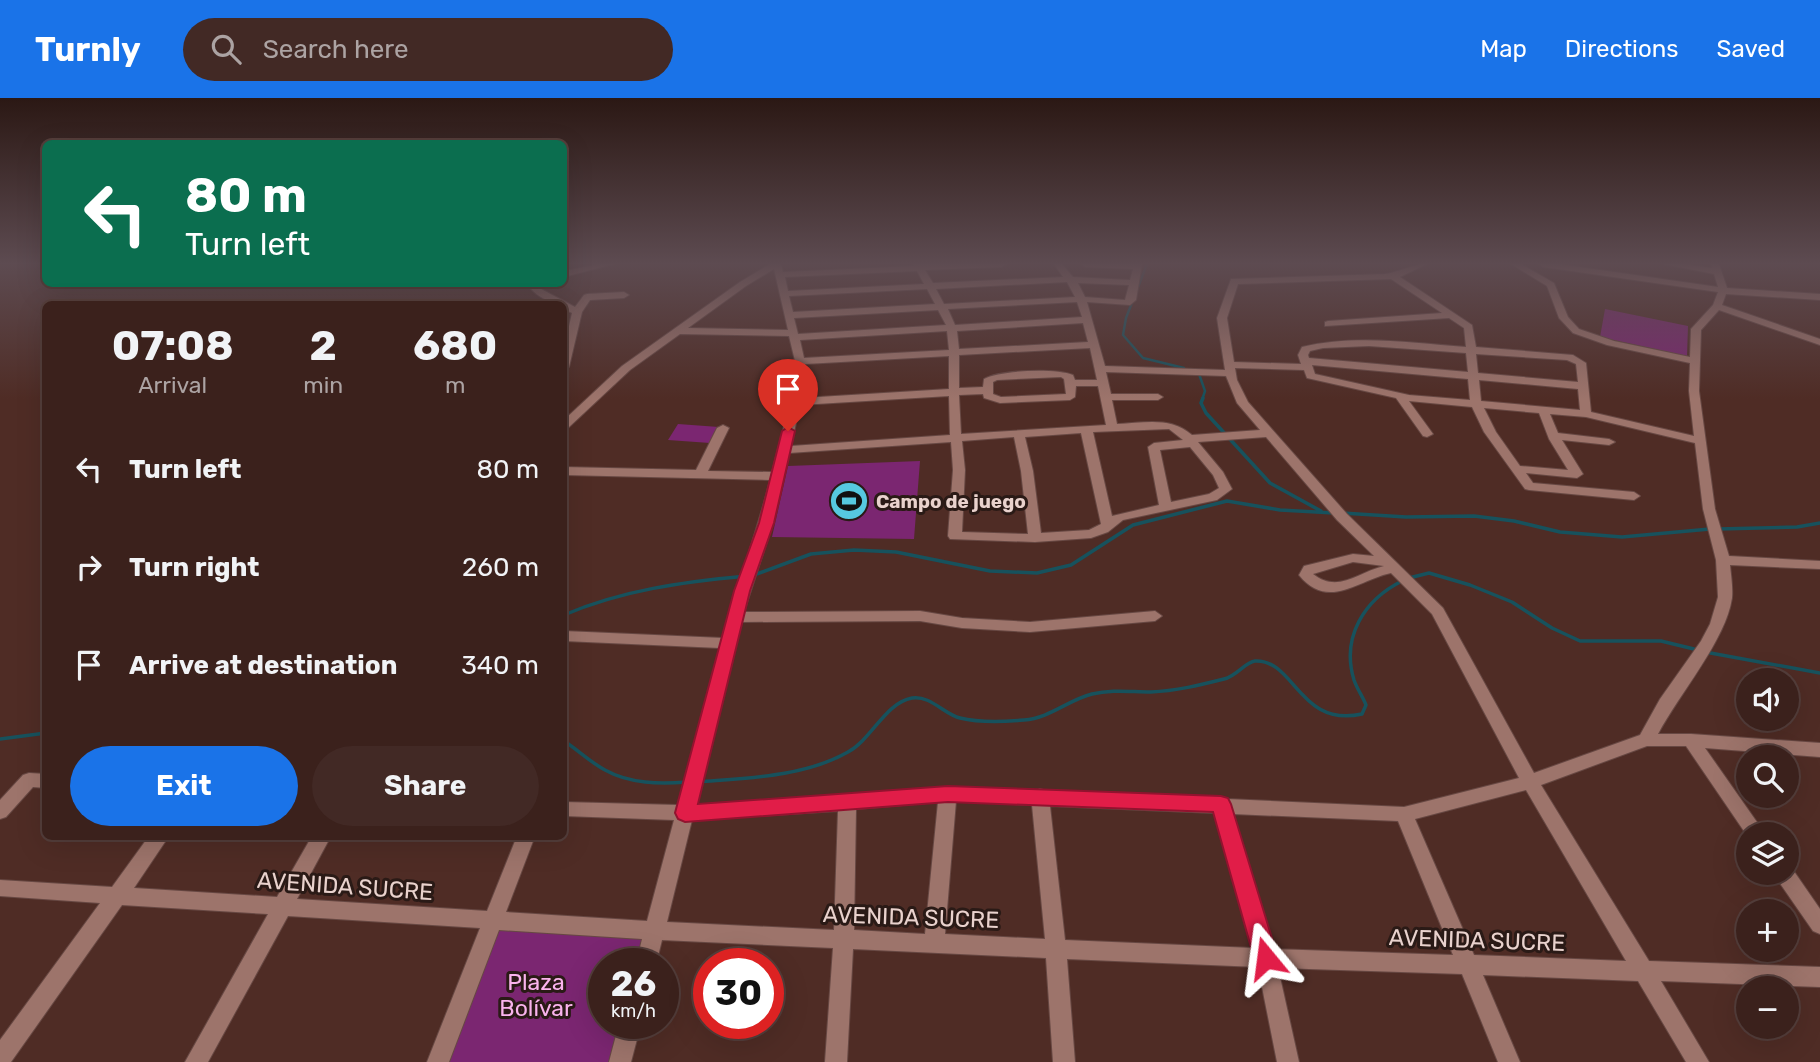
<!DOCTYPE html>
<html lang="en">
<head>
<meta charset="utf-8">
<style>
	body { margin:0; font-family:Rubik,sans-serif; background:#422925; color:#f1f3f6; height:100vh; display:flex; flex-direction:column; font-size:26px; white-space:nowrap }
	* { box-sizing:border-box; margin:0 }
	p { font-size:23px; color:#aca3a3 }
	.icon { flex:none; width:38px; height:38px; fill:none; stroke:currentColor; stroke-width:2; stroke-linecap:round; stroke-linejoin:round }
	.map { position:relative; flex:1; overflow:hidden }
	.drawer { position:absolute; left:42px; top:203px; width:525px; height:539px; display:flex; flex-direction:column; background:#3b211c; border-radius:10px; box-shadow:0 7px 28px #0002,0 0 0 2px #543e3b }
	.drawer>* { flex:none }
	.hud { position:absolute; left:42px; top:42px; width:525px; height:147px; border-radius:10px; box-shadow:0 7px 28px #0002,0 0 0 2px #543e3b; background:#0b6e4f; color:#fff; overflow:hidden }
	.controls { position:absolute; left:1736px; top:570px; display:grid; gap:14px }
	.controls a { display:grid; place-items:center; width:63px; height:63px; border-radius:50%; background:#3b211c; box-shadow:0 7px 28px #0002,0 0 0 2px #543e3b; font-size:35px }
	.speed { position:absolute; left:588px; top:850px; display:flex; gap:14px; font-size:35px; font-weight:700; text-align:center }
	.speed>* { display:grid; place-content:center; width:91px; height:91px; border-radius:50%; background:#3b211c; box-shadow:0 7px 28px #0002,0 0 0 2px #543e3b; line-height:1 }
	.speed small { font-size:18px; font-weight:400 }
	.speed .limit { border:10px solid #d22; background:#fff; color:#111 }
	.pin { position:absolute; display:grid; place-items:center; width:60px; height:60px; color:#fff; margin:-72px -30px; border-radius:50% 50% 50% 0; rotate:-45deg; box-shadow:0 0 7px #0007 }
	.pin .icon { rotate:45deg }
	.me { position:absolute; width:77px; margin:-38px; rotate:344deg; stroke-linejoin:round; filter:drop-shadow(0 0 5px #0008) }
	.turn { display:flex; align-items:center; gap:24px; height:147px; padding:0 28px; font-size:32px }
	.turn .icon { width:91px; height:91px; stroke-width:2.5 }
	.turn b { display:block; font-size:49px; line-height:60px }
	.eta { display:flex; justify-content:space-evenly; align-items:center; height:119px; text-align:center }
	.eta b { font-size:42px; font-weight:700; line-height:49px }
	.action { display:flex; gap:14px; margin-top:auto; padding:14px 28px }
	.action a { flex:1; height:80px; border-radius:42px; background:#1a73e8; color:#fff; font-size:28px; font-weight:700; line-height:80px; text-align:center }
	.action a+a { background:#422925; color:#f1f3f6 }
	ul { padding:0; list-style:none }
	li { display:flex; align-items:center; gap:21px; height:98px; padding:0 28px }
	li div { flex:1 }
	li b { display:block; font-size:26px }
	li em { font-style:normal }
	header { display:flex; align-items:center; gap:42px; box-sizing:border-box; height:98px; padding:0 35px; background:#1a73e8; color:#fff }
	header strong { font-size:33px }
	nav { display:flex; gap:38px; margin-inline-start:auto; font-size:24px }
	.search { width:490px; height:63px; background:#422925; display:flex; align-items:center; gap:18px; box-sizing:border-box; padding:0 24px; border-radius:38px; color:#aca3a3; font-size:26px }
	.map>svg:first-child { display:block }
</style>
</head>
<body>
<header>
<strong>Turnly</strong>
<div class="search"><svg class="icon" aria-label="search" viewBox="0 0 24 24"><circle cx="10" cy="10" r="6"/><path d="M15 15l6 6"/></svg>Search here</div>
<nav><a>Map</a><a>Directions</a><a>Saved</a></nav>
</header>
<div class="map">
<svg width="1820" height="964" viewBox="0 0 1820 964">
	<rect width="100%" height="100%" fill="#4f2c25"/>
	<!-- green -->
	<path fill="#7b2671" d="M1605 211 1688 228 1687 258 1600 239Z
		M678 326 719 329 710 345 668 342Z
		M920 363 914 441 772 439 788 368Z
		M493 823 656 833 646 866H604V926H630L620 964H438Z"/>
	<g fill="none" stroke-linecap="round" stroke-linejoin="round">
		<!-- stream-far1 -->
		<path stroke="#17525d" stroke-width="2.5" d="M1147 166 1126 220 1123 237 1143 260 1184 270
			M1199 276 1205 293 1202 302"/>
		<!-- stream -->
		<path stroke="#17525d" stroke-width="3.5" d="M1203 300 1201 305 1206 315 1270 385 1321 413
			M1342 415 1406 419 1474 418 1514 423 1560 434 1622 439 1710 431
			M1718 431 1797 429 1820 425
			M754 477 811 456 854 452 896 454 990 473 1037 475 1071 467 1133 427 1227 403 1280 412 1334 415
			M1409 480 1429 475 1470 487 1512 504 1552 530 1580 543H1661L1698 552
			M564 517C622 492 683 484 746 478
			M1705 554 1820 575
			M0 641 46 635
			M564 643C578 652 590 664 605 672 630 686 660 686 687 684
			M698 684C747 680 804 679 848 654 872 641 885 605 912 600 930 597 944 616 960 620 980 625 1003 624 1024 622 1050 620 1068 602 1092 596 1112 591 1131 594 1151 594 1176 593 1200 587 1224 581 1237 578 1245 564 1255 563 1295 561 1299 630 1362 616L1366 607C1363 599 1357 591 1354 582 1341 539 1364 502 1402 483"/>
		<!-- minor casing -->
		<g stroke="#674843" stroke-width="2">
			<path id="minor" d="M599 166H614L564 179V173Z
				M770 166H781L783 174 914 168 913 166H1006L1002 169 925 172 933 185 1063 179 1054 166H1062L1073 179 1130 182 1133 171 1085 169 1081 166H1142L1136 202 1130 207 1087 204 1105 268 1225 272 1217 220 1231 181 1385 176C1400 174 1412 166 1427 166L1400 179 1472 227 1476 249 1573 257 1586 265 1591 314 1694 338 1689 293 1690 265 1607 247 1573 235 1559 220 1547 188 1511 166H1521L1554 185 1568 219 1579 231 1614 243 1690 259 1691 231 1713 207 1718 194 1543 169 1539 166H1559L1718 189 1714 176 1663 166H1683L1712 170 1711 166H1719L1727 190 1820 196V202L1726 196 1722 207 1820 241V247L1719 212 1701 232 1699 293 1715 411 1729 458 1820 463V471L1730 467C1731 477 1733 490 1732 500 1726 542 1679 596 1658 636H1691L1820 645V659L1705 650 1766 737H1748V739L1686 648H1647L1541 687 1649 863 1820 869V889L1661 883 1709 964H1686L1638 883 1483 877 1520 964H1498L1462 876 1278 870 1299 964H1277L1258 869 1067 861 1075 964H1053L1046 860 853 851 847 964H825L833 850 662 842 656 866H636L642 841 499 832 449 964H427L480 830 288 818 208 964H185L268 816 122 807 11 964H0V942L100 805 0 798V782L112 789 149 738H169L134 790 277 799 312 738H331L297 801 487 813 517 738H535L506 814 647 823 674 722 564 718V704L678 707 720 550 564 543V533L723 540C737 486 757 435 770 382L564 377V369L696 372 717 330 723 327 729 330 708 373 772 374 795 286V263L789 238 680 236 630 272 568 330 564 331V322L622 268 740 184ZM774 171 788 232 688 230 746 188ZM917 173 924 186 788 193 785 179ZM1391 181 1442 215 1328 223 1325 224V228L1449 220 1464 230 1466 249C1412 245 1355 236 1302 249L1298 257 1301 266 1234 264 1227 220 1238 186ZM1067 184 1075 199 944 206 936 191ZM1078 185 1129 187 1125 202 1085 199ZM927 191 935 206 793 214 789 198ZM1077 204 1082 219 955 227 948 211ZM938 212 946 227 798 236 794 220ZM1083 225 1088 244 959 251 957 233ZM947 233 949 252 804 260 800 242ZM1369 248 1466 255 1468 274 1309 260 1308 257 1310 253 1323 250ZM1090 250 1097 282H1075L1073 277C1056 270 1000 272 984 281L983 289 959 290V257ZM1476 256 1567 262 1576 266 1578 284 1478 275ZM949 258V291L802 300 805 286V266ZM1312 267 1468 281 1470 302 1409 297 1315 276ZM1235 270 1304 272 1307 280 1396 300 1423 338 1427 339 1433 336 1409 303 1472 309 1484 334 1525 391 1529 392 1634 402 1640 398 1634 394 1533 385 1526 375 1577 380 1583 376 1562 342 1609 347 1615 344 1609 341 1558 335 1550 316 1586 319 1695 345 1703 411 1716 462 1718 499 1710 526 1701 543 1660 601 1640 637 1534 675 1443 510 1347 416 1248 304 1237 282ZM1106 274 1226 278 1237 305 1260 332 1192 337C1170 318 1144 325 1117 326L1112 302H1158L1163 299 1158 296H1111ZM1061 279 1064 281 1066 296 1001 299 993 296V284L997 282ZM1479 282 1578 291 1580 312 1481 303ZM1076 288H1098L1106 327 961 336 959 297 983 296 984 300 1000 305 1070 302 1075 299ZM949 298 950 337 791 348 800 307ZM1484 310 1539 315 1549 341 1568 372 1520 368 1496 334ZM1169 331 1183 342 1154 345 1148 349 1159 407 1112 418 1093 334ZM1081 335 1101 426 1089 432 1041 435 1033 373 1025 339ZM1014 339 1021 373 1028 436 962 434 965 372 962 343ZM1266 339 1337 422 1374 458 1353 456 1304 468 1299 477C1328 513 1358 482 1391 475L1432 516 1519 680 1404 709 1227 701 1221 699 1216 700 1046 693 1040 691 1035 693 948 689 696 707 741 524 920 523 962 530 1030 534 1155 523 1162 518 1155 513 1030 524 962 520 920 513 744 514 773 425 789 355 951 344 953 372 948 438 950 441 1035 444 1091 440 1108 434 1123 422 1217 402 1232 391 1223 374 1198 344ZM1190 349 1213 377 1219 390 1209 396 1171 404 1160 352ZM1353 464 1384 468C1358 474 1338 496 1313 476ZM1526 692 1626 863 1474 857 1415 721ZM956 703 1032 707 1045 841 945 836ZM938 704 925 836 854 832 856 711ZM1050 708 1215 715 1253 850 1065 842ZM838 713 834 832 667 824 692 722ZM1233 716 1398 723 1453 857 1273 851Z
				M528 186H536L541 191 575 209 584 197 587 196 624 194 629 197 624 200 590 202 582 214 569 269 564 272V250L572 215 564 211V206C551 206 533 197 528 186Z
				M29 675 46 676V690L33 689 6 719 0 721V702L23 677Z
				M1787 768 1791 769 1820 811V836L1813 833 1777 781 1775 775H1787Z
				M619 926H641L631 964H609Z"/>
		</g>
		<!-- minor -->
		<use href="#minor" fill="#9d746b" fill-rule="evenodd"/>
	</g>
	<!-- sky -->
	<linearGradient id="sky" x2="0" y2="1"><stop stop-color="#2b1814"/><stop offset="0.55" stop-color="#5d4b51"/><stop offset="1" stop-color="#5d4b51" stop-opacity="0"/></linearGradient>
	<rect width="1820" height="301" fill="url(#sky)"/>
	<!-- route -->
	<path fill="#e11d48" stroke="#92132f" stroke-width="2" d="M788 329 795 333 774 425 750 493 698 706 948 688 1221 698 1228 700 1231 706 1278 860 1274 867 1266 871 1258 867 1254 860 1213 714 948 704 685 724 678 721 675 715 734 493 759 425 782 333Z"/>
	<!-- icons -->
	<defs>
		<g id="stadium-disc" transform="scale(2.0125)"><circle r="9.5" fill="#56c9e0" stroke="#2a1a16"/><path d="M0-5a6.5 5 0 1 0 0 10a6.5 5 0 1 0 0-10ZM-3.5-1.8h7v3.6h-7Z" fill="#111"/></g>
	</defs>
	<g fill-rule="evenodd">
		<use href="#stadium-disc" x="849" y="403"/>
	</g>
	<g text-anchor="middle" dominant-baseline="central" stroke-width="6" stroke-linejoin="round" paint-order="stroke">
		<!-- poi labels -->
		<g font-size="19" font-weight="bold" fill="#e9d2cd" stroke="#2a1a16" text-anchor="start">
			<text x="876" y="403">Campo de juego</text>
		</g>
		<!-- near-street labels -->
		<g font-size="23" fill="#e9d2cd" stroke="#2a1a16">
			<text transform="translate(345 788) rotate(4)">AVENIDA SUCRE</text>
			<text transform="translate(911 819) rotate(2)">AVENIDA SUCRE</text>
			<text transform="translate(1477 842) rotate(2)">AVENIDA SUCRE</text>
		</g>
		<!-- near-park labels -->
		<g font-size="23" fill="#fab3ed" stroke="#2a1a16">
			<text x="536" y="884">Plaza<tspan x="536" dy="26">Bolívar</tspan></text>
		</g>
	</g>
</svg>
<div class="controls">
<a><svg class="icon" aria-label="sound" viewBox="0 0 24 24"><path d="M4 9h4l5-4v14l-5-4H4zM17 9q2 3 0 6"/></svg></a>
<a><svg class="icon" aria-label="search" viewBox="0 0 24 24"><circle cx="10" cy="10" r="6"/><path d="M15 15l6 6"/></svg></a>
<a><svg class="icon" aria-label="layers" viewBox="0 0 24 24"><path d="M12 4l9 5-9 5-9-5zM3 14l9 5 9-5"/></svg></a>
<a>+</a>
<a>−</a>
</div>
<div class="speed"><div>26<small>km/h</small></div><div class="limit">30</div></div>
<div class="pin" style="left:788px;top:333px;background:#d93025"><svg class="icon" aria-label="arrive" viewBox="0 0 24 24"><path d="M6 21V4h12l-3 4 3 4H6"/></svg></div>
<svg class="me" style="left:1266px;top:860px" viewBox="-20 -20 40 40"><path d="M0-17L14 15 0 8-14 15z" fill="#e11d48" stroke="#fff" stroke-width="4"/></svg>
<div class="hud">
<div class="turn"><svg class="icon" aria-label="left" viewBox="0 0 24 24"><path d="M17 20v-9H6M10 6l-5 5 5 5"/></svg><div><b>80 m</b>Turn left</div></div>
</div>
<section class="drawer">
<div class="eta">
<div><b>07:08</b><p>Arrival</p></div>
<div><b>2</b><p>min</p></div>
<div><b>680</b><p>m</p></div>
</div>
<ul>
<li><svg class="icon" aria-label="left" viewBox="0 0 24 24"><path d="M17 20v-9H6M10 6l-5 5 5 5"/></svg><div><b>Turn left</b></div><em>80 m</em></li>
<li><svg class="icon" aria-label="right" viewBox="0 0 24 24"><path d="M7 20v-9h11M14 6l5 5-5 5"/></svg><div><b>Turn right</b></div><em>260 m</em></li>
<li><svg class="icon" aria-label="arrive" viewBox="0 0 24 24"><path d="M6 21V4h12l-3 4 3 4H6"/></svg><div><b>Arrive at destination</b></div><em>340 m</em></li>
</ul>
<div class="action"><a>Exit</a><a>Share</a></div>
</section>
</div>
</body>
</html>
